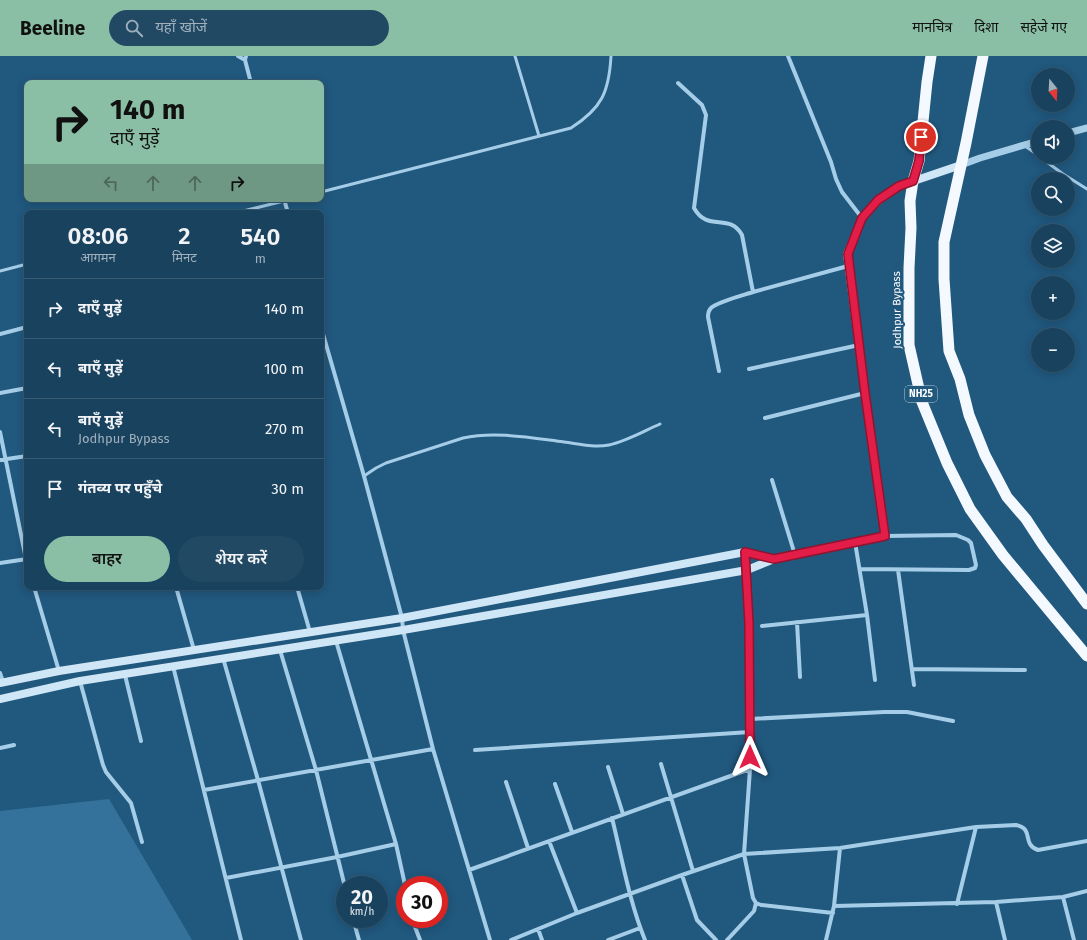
<!DOCTYPE html>
<html lang="hi">
<head>
<meta charset="utf-8">
<style>
	body { margin:0; font-family:"Fira Sans","Noto Sans Devanagari",sans-serif; background:#224964; color:#f1f3f6; height:100vh; display:flex; flex-direction:column; font-size:15px; white-space:nowrap }
	* { box-sizing:border-box; margin:0 }
	p { font-size:13px; color:#9fb0bc }
	.icon { flex:none; width:22px; height:22px; fill:none; stroke:currentColor; stroke-width:2; stroke-linecap:round; stroke-linejoin:round }
	.map { position:relative; flex:1; overflow:hidden }
	.panel { position:absolute; left:24px; top:154px; width:300px; height:380px; display:flex; flex-direction:column; background:#19425e; border-radius:8px; box-shadow:0 2px 10px #0003,0 0 0 1px #375b73 }
	.panel>* { flex:none }
	.banner { position:absolute; left:24px; top:24px; width:300px; height:122px; border-radius:8px; box-shadow:0 2px 10px #0003,0 0 0 1px #375b73; background:#8abfa5; color:#111; overflow:hidden }
	.needle { width:26px; rotate:162deg }
	.controls { position:absolute; left:1031px; top:12px; display:grid; gap:8px }
	.controls a { display:grid; place-items:center; width:44px; height:44px; border-radius:50%; background:#19425e; box-shadow:0 2px 10px #0003,0 0 0 1px #375b73; font-size:20px }
	.speed { position:absolute; left:336px; top:820px; display:flex; gap:8px; font-size:20px; font-weight:700; text-align:center }
	.speed>* { display:grid; place-content:center; width:52px; height:52px; border-radius:50%; background:#19425e; box-shadow:0 2px 10px #0003,0 0 0 1px #375b73; line-height:1 }
	.speed small { font-size:10px; font-weight:400 }
	.speed .limit { border:6px solid #d22; background:#fff; color:#111 }
	.pin { position:absolute; display:grid; place-items:center; width:34px; height:34px; color:#fff; margin:-17px; border:2px solid #fff; border-radius:50%; box-shadow:0 1px 4px #0007 }
	.me { position:absolute; width:44px; margin:-22px; rotate:0deg; stroke-linejoin:round; filter:drop-shadow(0 0 3px #0008) }
	.turn { display:flex; align-items:center; gap:14px; height:84px; padding:0 20px; font-size:18px }
	.turn .icon { width:52px; height:52px; stroke-width:2.5 }
	.turn b { display:block; font-size:28px; line-height:34px }
	.lanes { display:flex; align-items:center; height:38px; padding:0 20px; background:#0003; justify-content:center; gap:20px; direction:ltr }
	.lanes .off { opacity:.35 }
	.eta { display:flex; justify-content:space-evenly; align-items:center; height:68px; text-align:center }
	.eta b { font-size:24px; font-weight:600; line-height:28px }
	.cta { display:flex; gap:8px; margin-top:auto; padding:8px 20px }
	.cta a { flex:1; height:46px; border-radius:24px; background:#8abfa5; color:#111; font-size:16px; font-weight:600; line-height:46px; text-align:center }
	.cta a+a { background:#224964; color:#f1f3f6 }
	ul { padding:0; list-style:none }
	li { display:flex; align-items:center; gap:12px; height:60px; padding:0 20px; border-top:1px solid #375b73 }
	li div { flex:1 }
	li b { display:block; font-size:15px }
	li em { font-style:normal }
	header { display:flex; align-items:center; gap:24px; box-sizing:border-box; height:56px; padding:0 20px; background:#8abfa5; color:#111 }
	header strong { font-size:19px }
	nav { display:flex; gap:22px; margin-inline-start:auto; font-size:14px }
	.search { width:280px; height:36px; background:#224964; display:flex; align-items:center; gap:10px; box-sizing:border-box; padding:0 14px; border-radius:22px; color:#9fb0bc; font-size:15px }
	.map>svg:first-child { display:block }
</style>
</head>
<body>
<header>
<strong>Beeline</strong>
<div class="search"><svg class="icon" aria-label="search" viewBox="0 0 24 24"><circle cx="10" cy="10" r="6"/><path d="M15 15l6 6"/></svg>यहाँ खोजें</div>
<nav><a>मानचित्र</a><a>दिशा</a><a>सहेजे गए</a></nav>
</header>
<div class="map">
<svg width="1087" height="884" viewBox="0 0 1087 884">
	<rect width="100%" height="100%" fill="#21587e"/>
	<!-- green -->
	<path fill="#34729c" d="M109 743 192 884H0V755Z"/>
	<g fill="none" stroke-linecap="round" stroke-linejoin="round">
		<!-- service -->
		<path stroke="#a5cde7" stroke-width="3" d="M515 0 539 80
			M1025 90 1038 99
			M1040 101 1063 118 1087 133
			M321 136 571 72C602 52 609 36 611 0
			M235 157 292 143
			M0 215 27 208
			M364 420 376 412 386 407 463 382C495 375 532 382 564 386 579 388 594 392 609 389 627 385 644 375 660 368"/>
		<!-- minor -->
		<path stroke="#a5cde7" stroke-width="4" d="M238 0 245 4 246 0
			M788 0 831 106 836 123 842 136 862 162
			M245 4 251 27
			M678 27 702 49 706 59 694 152C708 177 729 156 742 179L753 236 848 210
			M284 143 288 157
			M321 271 364 420 402 562 403 574 433 693 490 884
			M0 278 27 271
			M749 313 859 289
			M719 315 708 261C708 258 709 254 711 252 717 246 744 239 753 236
			M25 333 27 345
			M0 337 27 332
			M765 362 865 337
			M0 376 27 508
			M0 404 27 400
			M772 424 795 499
			M855 486 867 559 875 624
			M745 496 749 567 750 713
			M0 507 27 503
			M860 513 969 514 975 512 976 509 971 487 968 484 956 479 885 480
			M898 514 914 629
			M34 531 59 615
			M176 531 194 594
			M297 531 310 576
			M797 566 800 621
			M762 570 867 559
			M336 585 396 788 405 829
			M280 594 316 714 345 831
			M223 602 258 724 301 884
			M173 610 241 884
			M912 613 1025 614
			M0 617 3 626
			M125 619 141 685
			M80 625 103 709 106 716 131 747 142 786
			M750 663 884 656H907L953 665
			M0 692 14 689
			M475 694 750 676
			M661 708 693 815
			M608 711 623 758
			M506 726 528 792
			M555 728 572 776
			M204 734 433 693
			M612 762C622 802 629 845 645 884
			M549 785 577 857
			M469 814 750 713 744 798 753 842 756 847 761 849 833 857
			M682 819 697 864 716 884
			M226 822 337 801 396 788
			M1063 841 1074 884
			M996 846 1005 884
			M957 848 976 771 1016 769C1035 773 1021 788 1038 794L1087 785
			M834 850 996 846 1063 841 1087 835
			M353 863 359 884
			M412 863 420 884
			M538 873 542 884
			M511 884 577 857 682 819 744 798 840 792 976 771
			M608 884 640 872
			M727 884 754 855 756 847
			M826 884 834 850 840 792"/>
		<!-- tertiary -->
		<path stroke="#a5cde7" stroke-width="7" d="M1068 77 1087 72
			M961 109 980 102 1038 85"/>
		<!-- secondary -->
		<path stroke="#cfe6f6" stroke-width="8" d="M0 627 59 615 402 562 745 496 774 503
			M0 643 80 625 403 574 747 514 774 503 885 480 865 337 847 198 862 162 878 145 899 130 961 109"/>
		<!-- trunk -->
		<path stroke="#f3f9fe" stroke-width="11" d="M931 0 927 26 919 105 913 125 910 145 911 172 909 212V289L922 346 947 407 970 453 1003 499 1087 600
			M983 0 966 87 944 186V223L949 295 960 323 969 359 985 399 1007 441 1026 463 1043 489 1087 548"/>
	</g>
	<g fill="none" stroke-linecap="round" stroke-linejoin="round">
		<!-- route casing -->
		<g stroke="#92132f" stroke-width="10">
			<path id="route" d="M750 701 749 567 745 496 774 503 885 480 865 337 848 198 862 162 878 144 899 130 913 125 919 105 921 81"/>
		</g>
		<!-- route -->
		<use href="#route" stroke="#e11d48" stroke-width="7"/>
	</g>
	<g text-anchor="middle" dominant-baseline="central" stroke-width="4" stroke-linejoin="round" paint-order="stroke">
		<!-- shield labels -->
		<rect fill="#21587e" stroke="#bccdd8" stroke-width="1" x="905" y="330" width="32" height="16" rx="3"/>
		<g font-size="10" font-weight="bold" fill="#fff">
			<text x="921" y="338">NH25</text>
		</g>
		<!-- street labels -->
		<g font-size="11" fill="#fff" stroke="#21587e">
			<text transform="translate(897 254) rotate(-91)">Jodhpur Bypass</text>
		</g>
	</g>
</svg>
<div class="controls">
<a><svg class="needle" viewBox="-14 -14 28 28"><path d="M0-13l5 13h-10z" fill="#e53935"/><path d="M0 13l5-13h-10z" fill="#9fb0bc"/></svg></a>
<a><svg class="icon" aria-label="sound" viewBox="0 0 24 24"><path d="M4 9h4l5-4v14l-5-4H4zM17 9q2 3 0 6"/></svg></a>
<a><svg class="icon" aria-label="search" viewBox="0 0 24 24"><circle cx="10" cy="10" r="6"/><path d="M15 15l6 6"/></svg></a>
<a><svg class="icon" aria-label="layers" viewBox="0 0 24 24"><path d="M12 4l9 5-9 5-9-5zM3 14l9 5 9-5"/></svg></a>
<a>+</a>
<a>−</a>
</div>
<div class="speed"><div>20<small>km/h</small></div><div class="limit">30</div></div>
<div class="pin" style="left:921px;top:81px;background:#d93025"><svg class="icon" aria-label="arrive" viewBox="0 0 24 24"><path d="M6 21V4h12l-3 4 3 4H6"/></svg></div>
<svg class="me" style="left:750px;top:701px" viewBox="-20 -20 40 40"><path d="M0-17L14 15 0 8-14 15z" fill="#e11d48" stroke="#fff" stroke-width="4"/></svg>
<div class="banner">
<div class="turn"><svg class="icon" aria-label="right" viewBox="0 0 24 24"><path d="M7 20v-9h11M14 6l5 5-5 5"/></svg><div><b>140 m</b>दाएँ मुड़ें</div></div>
<div class="lanes"><svg class="icon off" aria-label="left" viewBox="0 0 24 24"><path d="M17 20v-9H6M10 6l-5 5 5 5"/></svg><svg class="icon off" aria-label="ahead" viewBox="0 0 24 24"><path d="M12 20V5M6 11l6-6 6 6"/></svg><svg class="icon off" aria-label="ahead" viewBox="0 0 24 24"><path d="M12 20V5M6 11l6-6 6 6"/></svg><svg class="icon" aria-label="right" viewBox="0 0 24 24"><path d="M7 20v-9h11M14 6l5 5-5 5"/></svg></div>
</div>
<section class="panel">
<div class="eta">
<div><b>08:06</b><p>आगमन</p></div>
<div><b>2</b><p>मिनट</p></div>
<div><b>540</b><p>m</p></div>
</div>
<ul>
<li><svg class="icon" aria-label="right" viewBox="0 0 24 24"><path d="M7 20v-9h11M14 6l5 5-5 5"/></svg><div><b>दाएँ मुड़ें</b></div><em>140 m</em></li>
<li><svg class="icon" aria-label="left" viewBox="0 0 24 24"><path d="M17 20v-9H6M10 6l-5 5 5 5"/></svg><div><b>बाएँ मुड़ें</b></div><em>100 m</em></li>
<li><svg class="icon" aria-label="left" viewBox="0 0 24 24"><path d="M17 20v-9H6M10 6l-5 5 5 5"/></svg><div><b>बाएँ मुड़ें</b><p>Jodhpur Bypass</p></div><em>270 m</em></li>
<li><svg class="icon" aria-label="arrive" viewBox="0 0 24 24"><path d="M6 21V4h12l-3 4 3 4H6"/></svg><div><b>गंतव्य पर पहुँचे</b></div><em>30 m</em></li>
</ul>
<div class="cta"><a>बाहर</a><a>शेयर करें</a></div>
</section>
</div>
</body>
</html>
